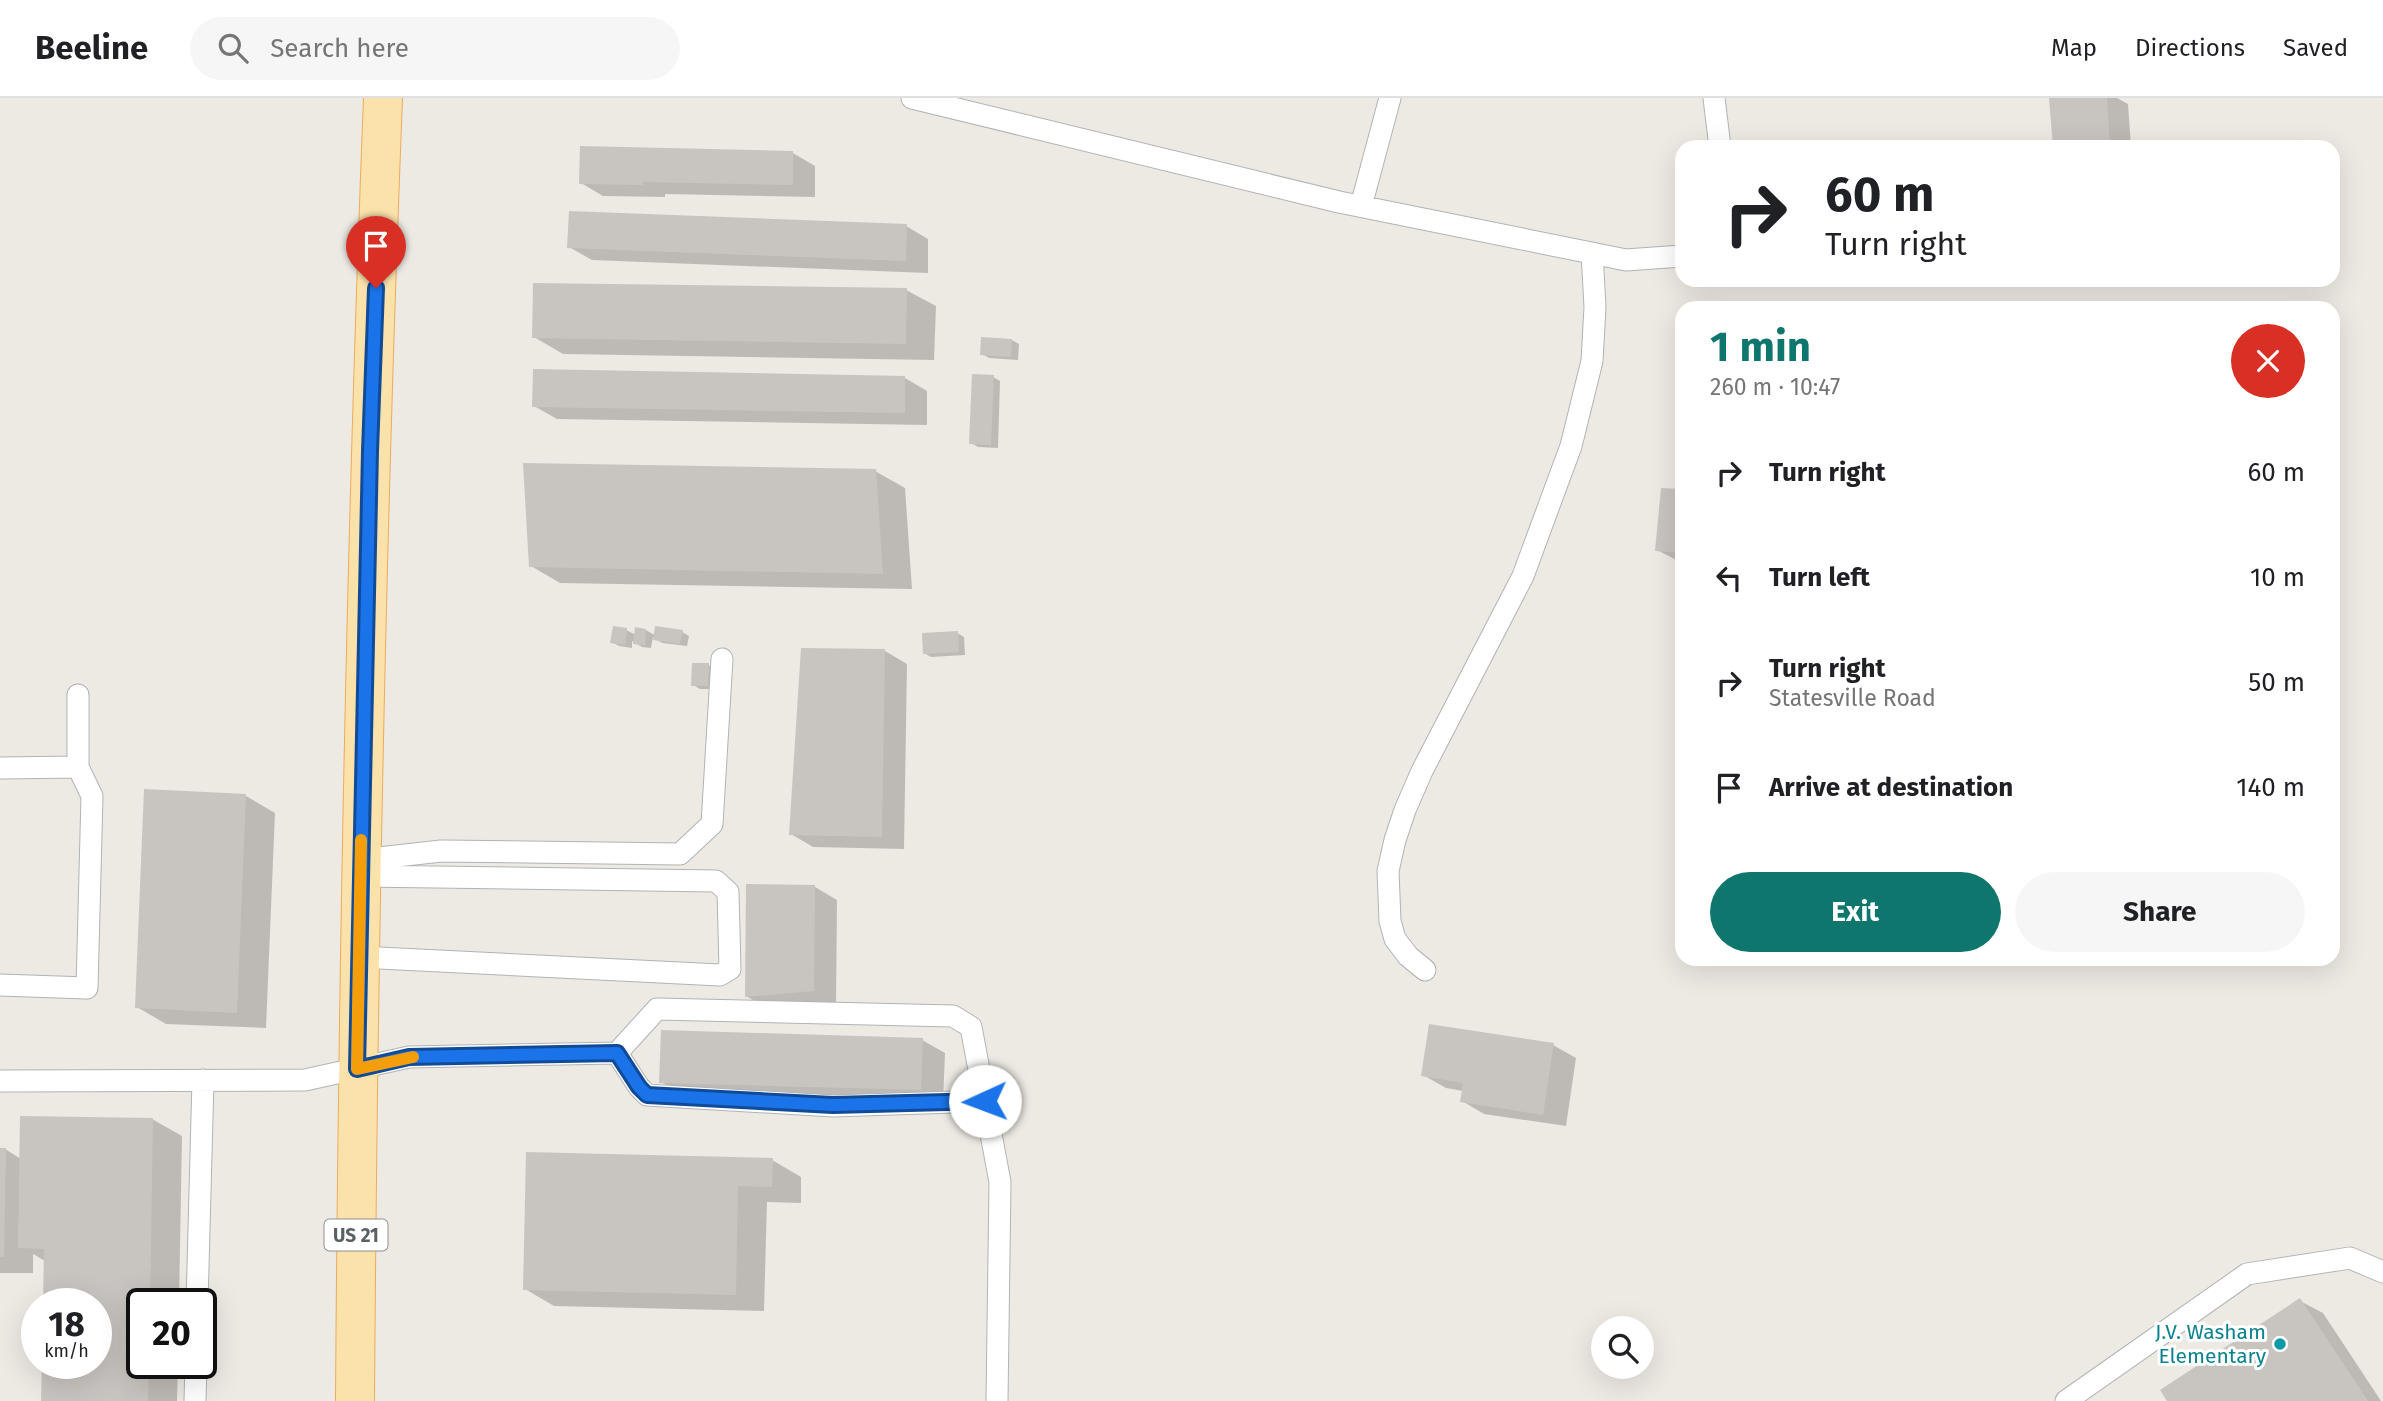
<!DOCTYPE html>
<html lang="en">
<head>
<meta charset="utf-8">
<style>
	body { margin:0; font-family:"Fira Sans",sans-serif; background:#f6f6f6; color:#202124; height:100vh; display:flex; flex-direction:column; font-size:26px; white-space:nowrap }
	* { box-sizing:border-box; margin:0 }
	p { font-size:23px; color:#757577 }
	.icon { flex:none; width:38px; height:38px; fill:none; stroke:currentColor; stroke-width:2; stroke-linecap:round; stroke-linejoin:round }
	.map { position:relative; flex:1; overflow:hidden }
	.details { position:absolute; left:1675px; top:203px; width:665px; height:665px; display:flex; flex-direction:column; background:#fff; border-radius:21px; box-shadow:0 7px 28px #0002 }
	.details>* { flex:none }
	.banner { position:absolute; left:1675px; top:42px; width:665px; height:147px; border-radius:21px; box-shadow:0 7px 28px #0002; background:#fff; color:#202124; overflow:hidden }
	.tools { position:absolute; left:1591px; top:1218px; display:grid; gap:14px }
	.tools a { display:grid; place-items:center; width:63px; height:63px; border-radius:50%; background:#fff; box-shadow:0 7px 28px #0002; font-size:35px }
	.speed { position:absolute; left:21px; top:1190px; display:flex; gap:14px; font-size:35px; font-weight:700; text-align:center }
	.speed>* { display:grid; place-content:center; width:91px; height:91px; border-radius:50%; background:#fff; box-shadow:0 7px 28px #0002; line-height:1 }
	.speed small { font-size:18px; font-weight:400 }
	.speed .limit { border:4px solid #111; border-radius:10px; background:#fff; color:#111 }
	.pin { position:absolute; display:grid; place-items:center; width:60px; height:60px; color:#fff; margin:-72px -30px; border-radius:50% 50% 50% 0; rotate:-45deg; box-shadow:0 0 7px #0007 }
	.pin .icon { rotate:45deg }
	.me { position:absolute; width:77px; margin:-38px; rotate:268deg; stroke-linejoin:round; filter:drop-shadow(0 0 5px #0008) }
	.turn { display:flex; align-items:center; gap:24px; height:147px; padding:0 35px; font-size:32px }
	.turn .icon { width:91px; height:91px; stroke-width:2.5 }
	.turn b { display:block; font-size:49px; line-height:60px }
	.round { display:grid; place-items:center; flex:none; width:74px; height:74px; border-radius:37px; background:#f6f6f6 }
	.summary { display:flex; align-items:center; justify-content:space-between; height:119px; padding:0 35px }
	h1 { font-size:42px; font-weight:700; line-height:52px; color:#0f766e }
	.action { display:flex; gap:14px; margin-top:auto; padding:14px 35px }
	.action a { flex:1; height:80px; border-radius:42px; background:#0f766e; color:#fff; font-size:28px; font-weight:700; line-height:80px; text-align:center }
	.action a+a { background:#f6f6f6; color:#202124 }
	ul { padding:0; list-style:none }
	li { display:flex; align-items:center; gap:21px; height:105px; padding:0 35px }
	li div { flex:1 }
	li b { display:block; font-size:26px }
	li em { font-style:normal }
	header { display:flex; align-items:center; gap:42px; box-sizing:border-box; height:98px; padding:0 35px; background:#fff; border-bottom:2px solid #e0e0e0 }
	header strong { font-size:33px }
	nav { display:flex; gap:38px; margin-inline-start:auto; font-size:24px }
	.search { width:490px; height:63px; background:#f6f6f6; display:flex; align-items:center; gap:18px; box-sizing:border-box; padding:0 24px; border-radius:38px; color:#757577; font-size:26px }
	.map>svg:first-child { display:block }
</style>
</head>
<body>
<header>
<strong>Beeline</strong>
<div class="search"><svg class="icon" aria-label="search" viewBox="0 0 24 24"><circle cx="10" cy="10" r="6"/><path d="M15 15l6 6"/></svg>Search here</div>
<nav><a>Map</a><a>Directions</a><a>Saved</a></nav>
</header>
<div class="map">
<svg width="2383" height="1303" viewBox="0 0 2383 1303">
	<rect width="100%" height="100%" fill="#ede9e3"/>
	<!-- shadow -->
	<path fill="#0003" d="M2051 0H2117L2128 6 2131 49H2054Z
		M793 55 815 68V99L665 96V99L603 98 581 85Z
		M906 128 928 141V175L592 162 569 149Z
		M906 192 936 208 934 262 563 256 534 239Z
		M1012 242 1019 246 1018 262 989 260 982 256Z
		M993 279 1000 283 998 350 978 349 971 345Z
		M905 280 927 293V327L557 321 534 308Z
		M875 373 905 390 912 491 560 485 531 468Z
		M1682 393V465L1657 452Z
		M626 532 636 537 646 532 656 538 682 534 689 538 687 548 662 545 653 539 651 550 642 549 632 543V550L619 548 612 544Z
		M957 535 964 539 965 557 931 559 924 555Z
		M885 553 907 566 904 751 813 749 791 736Z
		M708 567 715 571V591H700L693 587Z
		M246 698 275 715 266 930 166 926 137 909Z
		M815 789 837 802 836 906 769 911 746 898Z
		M922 942 945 955 943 1004 684 997 661 984Z
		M1553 947 1576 960 1566 1028 1484 1016 1462 1003 1463 993 1446 990 1423 977Z
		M152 1021 182 1038 179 1206H142V1265H178L177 1303H43L96 1265V1206L45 1163 33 1156V1175H0V1051H5L21 1061Z
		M772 1062 801 1079V1105L767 1104 764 1213 554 1208 525 1191Z
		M2300 1203 2323 1215 2381 1303H2169Z"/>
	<!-- building -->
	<path fill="#c8c4c0" d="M2049 0H2107L2110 49H2053Z
		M580 48 793 53V87L643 84V87L579 86Z
		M569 113 907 126 906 163 567 150Z
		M533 185 907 190 906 246 532 240Z
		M981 239 1012 241 1011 259 980 257Z
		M533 271 905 278V315L532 309Z
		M972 276 994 277 991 347 969 346Z
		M523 365 876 371 883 476 529 469Z
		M1661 390 1682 391V455L1655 453Z
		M613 528 627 530 625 547 610 545Z
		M655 528 683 532 680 546 653 542Z
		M635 529 646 531 645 547 633 546Z
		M958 533 959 554 923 556 922 535Z
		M801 550 885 551 882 739 789 737Z
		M692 565H709L708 588H691Z
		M144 691 246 696 237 915 135 910Z
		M746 786 815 787 814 893 745 899Z
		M1429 926 1554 945 1543 1017 1460 1004 1463 985 1421 978Z
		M661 932 923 940 921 992 659 985Z
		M20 1018 153 1020 150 1206H142V1265H149L148 1303H41L42 1265H96V1206H43L44 1151 18 1150Z
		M0 1050H6L4 1159H0Z
		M526 1054 773 1060 772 1089 738 1088 736 1197 523 1192Z
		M2300 1200 2368 1303H2167L2160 1292Z"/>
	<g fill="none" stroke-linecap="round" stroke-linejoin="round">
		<!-- service casing -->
		<g stroke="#b0b4b7" stroke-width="23">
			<path id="service" d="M912 0 1339 104 1626 162 1682 158
				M1714 0 1720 49
				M1361 108 1390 0
				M0 670 78 669
				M361 762 441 753 680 756 712 726 722 561
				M359 859 720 877 730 871 728 794 716 783 361 778
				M1425 872 1408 858 1395 841 1390 823 1388 773 1395 742 1405 712 1422 673 1523 478 1571 348 1592 263 1595 209 1592 155
				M0 887 87 890 92 698 78 669V597
				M617 955 639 989 647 997 833 1008 985 1003
				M0 983 305 982 409 959 617 955 657 911 953 918 971 929 1000 1084 997 1303
				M197 1206 203 982
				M195 1303 196 1265
				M2066 1303 2247 1176 2350 1160 2383 1174"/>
		</g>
		<!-- primary casing -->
		<g stroke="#eaac5f" stroke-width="40">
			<path id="primary" d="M355 1303C358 868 366 434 383 0"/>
		</g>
		<!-- service -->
		<use href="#service" stroke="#fff" stroke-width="21"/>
		<!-- primary -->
		<use href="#primary" stroke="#fbe1aa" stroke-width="38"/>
	</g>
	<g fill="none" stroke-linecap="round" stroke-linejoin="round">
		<!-- route casing -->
		<g stroke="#114b97" stroke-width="18">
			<path id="route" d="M376 190 370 353 357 971 409 959 617 955 639 989 647 997 833 1007 985 1003"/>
		</g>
		<!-- route -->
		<use href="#route" stroke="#1a73e8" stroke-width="12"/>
		<!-- slow -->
		<path stroke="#f59e0b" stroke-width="12" d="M361 742 357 971 413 959"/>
	</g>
	<!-- markers -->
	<circle fill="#0f9aa8" stroke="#fff" stroke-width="2.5" cx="2280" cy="1246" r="7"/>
	<g text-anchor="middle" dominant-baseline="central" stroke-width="6" stroke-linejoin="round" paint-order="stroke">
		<!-- shield labels -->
		<rect fill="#fff" stroke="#8c9092" stroke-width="2" x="324.5" y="1121.5" width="63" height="31" rx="5"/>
		<g font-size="19" font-weight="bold" fill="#5b6063">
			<text x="356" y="1137">US 21</text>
		</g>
		<!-- culture labels -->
		<g font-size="21" fill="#0d838f" stroke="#fff" text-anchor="end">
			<text x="2266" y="1234">J.V. Washam<tspan x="2266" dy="24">Elementary</tspan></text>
		</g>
	</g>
</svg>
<div class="tools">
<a><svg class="icon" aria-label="search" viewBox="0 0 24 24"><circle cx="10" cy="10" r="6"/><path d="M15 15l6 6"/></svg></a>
</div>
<div class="speed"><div>18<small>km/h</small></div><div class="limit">20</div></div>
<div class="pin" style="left:376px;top:190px;background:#d93025"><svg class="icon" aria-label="arrive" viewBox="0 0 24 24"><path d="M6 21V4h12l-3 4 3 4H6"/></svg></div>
<svg class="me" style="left:985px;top:1003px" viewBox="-20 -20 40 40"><circle r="19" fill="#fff"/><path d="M0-13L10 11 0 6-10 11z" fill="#1a73e8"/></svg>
<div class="banner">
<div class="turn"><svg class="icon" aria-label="right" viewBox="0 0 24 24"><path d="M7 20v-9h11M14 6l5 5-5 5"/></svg><div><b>60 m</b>Turn right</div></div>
</div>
<section class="details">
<div class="summary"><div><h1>1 min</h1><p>260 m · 10:47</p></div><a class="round" style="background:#d93025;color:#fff"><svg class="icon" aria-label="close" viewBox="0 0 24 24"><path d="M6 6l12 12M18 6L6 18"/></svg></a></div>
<ul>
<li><svg class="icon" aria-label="right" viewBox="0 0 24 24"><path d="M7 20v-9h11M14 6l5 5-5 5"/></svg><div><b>Turn right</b></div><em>60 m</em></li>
<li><svg class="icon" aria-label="left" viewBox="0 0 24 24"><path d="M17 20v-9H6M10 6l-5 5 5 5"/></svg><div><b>Turn left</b></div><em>10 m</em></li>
<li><svg class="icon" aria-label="right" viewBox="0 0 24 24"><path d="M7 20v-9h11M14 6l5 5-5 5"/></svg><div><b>Turn right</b><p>Statesville Road</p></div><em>50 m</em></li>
<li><svg class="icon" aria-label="arrive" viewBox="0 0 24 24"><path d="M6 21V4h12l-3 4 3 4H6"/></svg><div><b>Arrive at destination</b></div><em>140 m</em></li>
</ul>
<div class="action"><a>Exit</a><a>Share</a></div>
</section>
</div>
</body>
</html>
